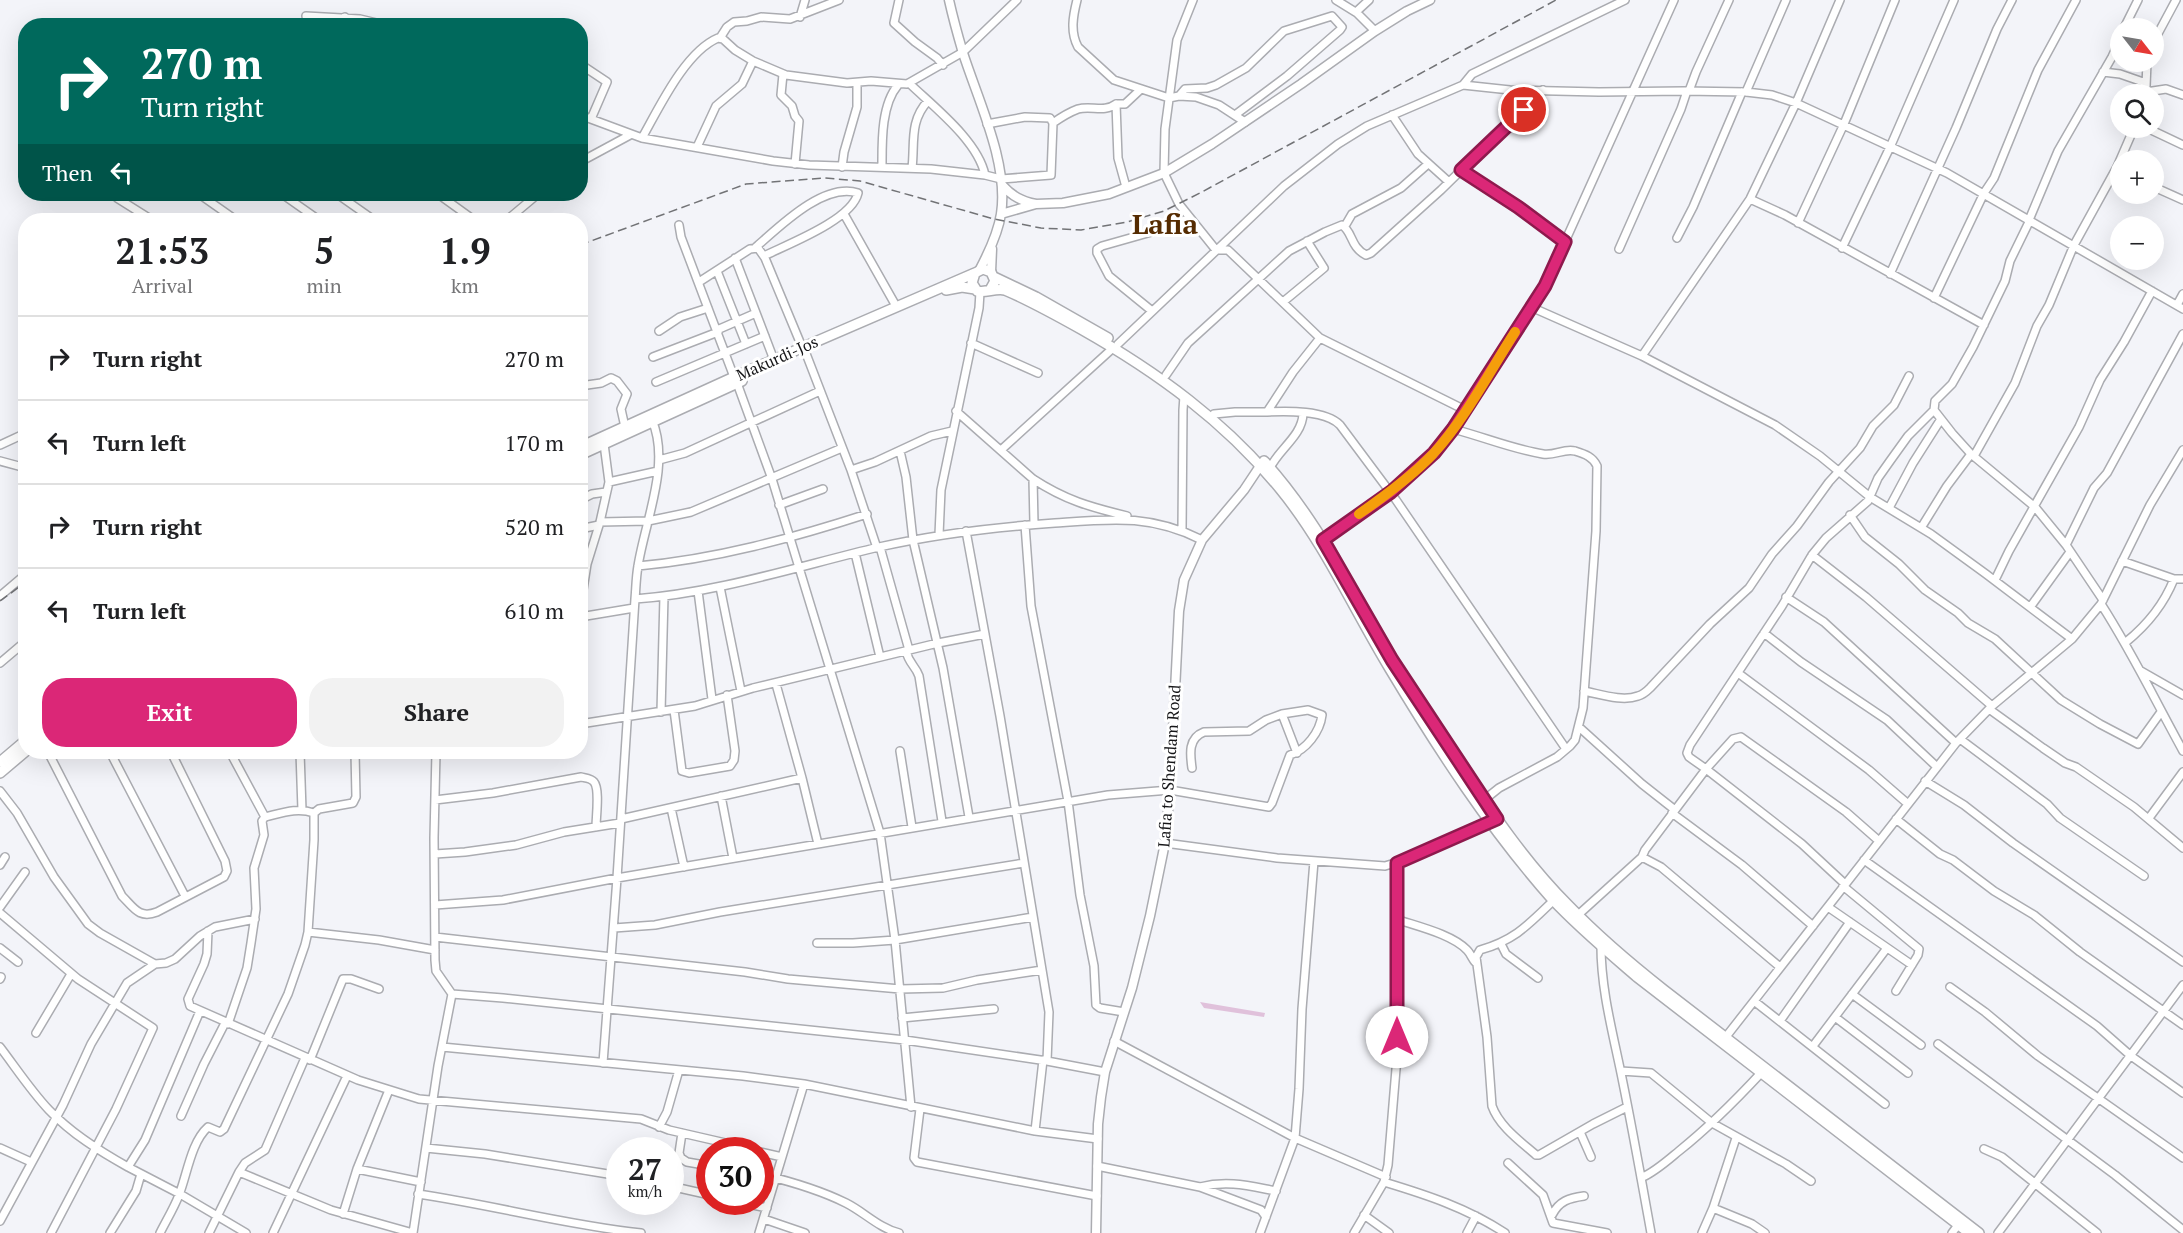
<!DOCTYPE html>
<html lang="en">
<head>
<meta charset="utf-8">
<style>
	body { margin:0; font-family:"PT Serif",serif; background:#f2f2f2; color:#202124; height:100vh; display:flex; flex-direction:column; font-size:22px; white-space:nowrap }
	* { box-sizing:border-box; margin:0 }
	p { font-size:20px; color:#757577 }
	.icon { flex:none; width:33px; height:33px; fill:none; stroke:currentColor; stroke-width:2; stroke-linecap:round; stroke-linejoin:round }
	.map { position:relative; flex:1; overflow:hidden }
	.details { position:absolute; left:18px; top:213px; width:570px; height:546px; display:flex; flex-direction:column; background:#fff; border-radius:24px; box-shadow:0 6px 24px #0002 }
	.details>* { flex:none }
	.banner { position:absolute; left:18px; top:18px; width:570px; height:183px; border-radius:24px; box-shadow:0 6px 24px #0002; background:#00695c; color:#fff; overflow:hidden }
	.needle { width:39px; rotate:121deg }
	.buttons { position:absolute; left:2110px; top:18px; display:grid; gap:12px }
	.buttons a { display:grid; place-items:center; width:54px; height:54px; border-radius:50%; background:#fff; box-shadow:0 6px 24px #0002; font-size:30px }
	.speed { position:absolute; left:606px; top:1137px; display:flex; gap:12px; font-size:30px; font-weight:700; text-align:center }
	.speed>* { display:grid; place-content:center; width:78px; height:78px; border-radius:50%; background:#fff; box-shadow:0 6px 24px #0002; line-height:1 }
	.speed small { font-size:15px; font-weight:400 }
	.speed .limit { border:9px solid #d22; background:#fff; color:#111 }
	.pin { position:absolute; display:grid; place-items:center; width:51px; height:51px; color:#fff; margin:-26px; border:3px solid #fff; border-radius:50%; box-shadow:0 2px 6px #0007 }
	.me { position:absolute; width:66px; margin:-33px; rotate:0deg; stroke-linejoin:round; filter:drop-shadow(0 0 4px #0008) }
	.turn { display:flex; align-items:center; gap:21px; height:126px; padding:0 24px; font-size:27px }
	.turn .icon { width:78px; height:78px; stroke-width:2.5 }
	.turn b { display:block; font-size:42px; line-height:51px }
	.then { display:flex; align-items:center; height:57px; padding:0 24px; background:#0003; gap:12px; font-size:22px }
	.eta { display:flex; justify-content:space-evenly; align-items:center; height:102px; text-align:center }
	.eta b { font-size:36px; font-weight:800; line-height:42px }
	.cta { display:flex; gap:12px; margin-top:auto; padding:12px 24px }
	.cta a { flex:1; height:69px; border-radius:24px; background:#db2777; color:#fff; font-size:24px; font-weight:800; line-height:69px; text-align:center }
	.cta a+a { background:#f2f2f2; color:#202124 }
	ul { padding:0; list-style:none }
	li { display:flex; align-items:center; gap:18px; height:84px; padding:0 24px; border-top:2px solid #e0e0e0 }
	li div { flex:1 }
	li b { display:block; font-size:22px }
	li em { font-style:normal }
	.map>svg:first-child { display:block }
</style>
</head>
<body>
<div class="map">
<svg width="2183" height="1233" viewBox="0 0 2183 1233">
	<rect width="100%" height="100%" fill="#f3f4f9"/>
	<!-- green -->
	<path fill="#e0c1db" d="M1200 1002 1265 1013 1264 1017 1204 1008Z"/>
	<g fill="none" stroke-linecap="round" stroke-linejoin="round">
		<!-- minor casing -->
		<g stroke="#abacb1" stroke-width="10">
			<path id="minor" d="M899 0 894 23 915 42 937 58 943 65
				M1077 0C1073 16 1070 32 1078 47L1114 80 1169 98 1179 96 1196 97 1219 105 1245 122
				M1193 0 1177 40 1165 129 1164 173 1179 204 1216 250H1228L1320 338 1293 372 1267 412H1235L1214 414
				M1336 0 1357 13 1375 31
				M1356 12 1369 0
				M306 16 360 19 389 26
				M800 17 805 0
				M342 26 345 17
				M2124 28 2138 0
				M720 38 727 27 734 22 747 21 761 17 790 19 839 0
				M2154 41 2176 0
				M580 64 607 82 591 119
				M2103 72 2120 74 2146 83
				M783 74 781 95 792 106 795 116 799 121 795 164
				M910 84C934 107 978 141 985 175
				M1463 85 1472 74 1625 0
				M2146 86 2147 62
				M1689 91 1696 72 1729 0
				M1746 92 1786 0
				M2146 92 2166 89 2183 95
				M1179 96 1185 89 1207 88 1216 85 1246 68 1284 31 1332 16 1342 27 1340 30 1287 76 1235 115
				M580 115 642 138 773 161 809 165 931 169 985 175 1001 179 1051 175 1053 123
				M1392 115 1418 154 1449 182
				M987 124 1025 117 1050 118 1053 123C1060 118 1070 112 1078 109 1091 105 1104 113 1116 104
				M2147 128 2183 145
				M642 138C659 108 685 52 718 38L723 39 735 50 753 61 786 75 847 83 871 81 907 84 963 52 1017 0
				M697 147 716 106 742 84 753 61
				M580 162 630 135
				M842 167 844 152 857 107V83
				M882 167C882 142 881 105 898 85
				M912 168C915 144 909 121 928 101
				M1461 170 1518 207 1565 242
				M1126 187 1118 158 1116 104H1125L1141 89
				M2154 187 2183 200
				M199 194 236 220
				M282 194 319 220
				M337 194 374 220
				M438 194 474 220
				M523 194 532 198
				M117 198 152 220
				M1750 199 1785 215 1984 325
				M844 214 896 306
				M507 220 538 194
				M2029 220 2058 151 2112 57 2121 37
				M2030 220 2010 261 2005 281 1973 347 1952 384 1935 401 1934 410 1952 433 1971 454 2035 507 2066 545 2103 600
				M1798 223 1844 124 1895 0
				M679 225 681 237 734 377
				M1345 226 1352 214 1401 188 1428 164
				M1677 238 1693 207 1742 92
				M756 247C780 226 824 182 858 193 852 220 788 244 764 256
				M1842 248 1891 145 1954 0
				M1619 249 1681 109 1687 91
				M735 258 774 360
				M717 271 746 344
				M1890 274 1956 128 1997 29 2012 0
				M699 282 750 249 758 248 765 258 802 347
				M1934 298 1984 193 1994 178 2038 70 2076 0
				M1283 302 1324 268 1307 241
				M2177 305 2183 294
				M1531 307 1642 356 1775 425 1820 456 1870 497 1931 534 1986 574 2072 639
				M1152 311 1109 276 1097 253V249L1102 246 1155 231 1190 218
				M23 330 26 333
				M717 330 756 313
				M659 331 680 317 708 308
				M1320 338 1465 410
				M971 343 1038 373
				M1118 344 1284 186 1338 144 1367 126 1463 85 1510 90 1599 92 1684 91 1746 92 1772 95 1796 103 1947 173 2183 309
				M805 351 851 470 877 548
				M1642 356 1750 199 1796 103 1840 0
				M653 357 718 332
				M1166 375 1188 343 1289 251 1325 232 1342 225C1353 232 1350 247 1366 255L1371 253 1441 190 1543 90
				M656 382 765 336
				M737 383 772 479 880 833 895 940 911 1107
				M580 386 601 383 611 378 617 381 627 394 621 409 625 427
				M956 411 1033 479C1065 500 1090 507 1127 516
				M1267 412C1288 411 1325 410 1340 425L1396 500 1566 749
				M1453 429C1484 437 1512 449 1543 454 1555 456 1564 448 1575 451 1585 454 1593 457 1597 466L1596 531 1583 708 1575 740 1570 746 1557 757 1499 788 1484 800
				M0 445 26 433
				M1001 450 1113 348
				M900 451 906 477 913 540 943 668 969 817
				M1974 456 2015 383 2037 326 2049 305 2074 245 2117 167 2134 128
				M659 460 685 453 820 391
				M0 461 26 468
				M1270 468C1279 449 1302 436 1303 414
				M851 470 875 462 931 436 952 431
				M1033 479 1034 524
				M609 482 658 471
				M580 500 592 494 606 492
				M779 505 823 489
				M1889 508 1913 463 1941 419
				M1850 515 1865 537 1899 564 1925 590 1958 613 1968 623 1995 639 2061 700 2100 724 2138 744 2161 712
				M600 522 648 521 691 512 842 448
				M1025 525 1031 606 1068 801 1080 895 1094 966 1096 1005 1100 1008 1124 1012
				M1921 528 1947 486 1971 454
				M580 529 599 525
				M1182 530 1183 410 1184 396
				M966 531 1000 716 1049 1012 1047 1061
				M939 535 941 490 979 308 980 292
				M1323 540 1391 492 1434 454 1465 410 1545 286 1674 0
				M2066 545 2094 488 2107 473 2183 334
				M880 547 909 650
				M855 553 880 657
				M1812 555 1866 597 1992 706
				M2122 561 2174 579H2183
				M638 566C716 559 793 538 867 514
				M1995 580 2009 551 2079 427 2100 380 2124 342 2152 291
				M720 587 741 691
				M698 591 712 699
				M0 596 26 574
				M1786 597 1824 622 1956 743
				M635 599C717 593 799 566 879 547 937 534 996 527 1055 523 1111 519 1150 514 1202 540
				M2101 604C2132 652 2156 702 2183 751
				M2031 606 2070 552
				M580 609 587 564 600 522 609 482 604 444
				M580 617 634 608
				M1764 633 1801 662 1887 720 1937 767
				M2126 642C2147 625 2164 604 2174 579
				M906 651C909 664 915 665 919 676L942 821
				M0 663 26 641
				M2141 671 2183 695
				M1738 673 1869 770 1908 804
				M776 684 802 778 818 844
				M1584 691C1600 694 1622 702 1638 696 1642 695 1647 691 1650 688L1710 624 1749 588 1772 554 1797 526 1829 482 1860 448 1873 426 1894 405 1909 376
				M1989 709 2043 748 2065 763 2076 767 2134 807 2183 848
				M674 710 682 771 689 773 730 766 734 760 735 751 727 695
				M661 712 664 596
				M1282 714 1297 753
				M580 724 695 706 753 688 938 643 985 634
				M1579 727 1642 784 1675 810
				M1960 739 2047 804 2060 818 2144 876
				M900 751 912 827
				M48 752 122 896C134 908 139 919 157 912L224 877 227 871 225 861 171 752
				M110 752 185 896
				M300 752 302 810
				M1925 781 1964 805 2013 843 2183 962
				M0 791 17 813 54 877 88 924 100 933 155 964
				M721 796 733 858
				M435 800 493 793 581 777C585 778 591 778 594 782 600 789 596 817 596 827
				M671 808 684 867
				M1672 813 1742 865 1813 926
				M265 817C282 813 297 807 314 813
				M2149 818 2183 772
				M621 819 802 778
				M1896 819 1940 854 1953 860 1994 891 2034 915 2080 952 2183 1025
				M1165 843 1277 858 1385 866 1411 858 1494 821
				M435 854 465 852 516 845 564 832 620 823
				M1642 857 1645 850 1706 769 1689 757 1687 753 1690 745 1782 606 1812 555 1826 538 1868 501 1878 478 1890 461 1908 436 1934 410
				M1864 860 2097 1026 2131 1056 2183 1093
				M0 865 5 857
				M1845 884 1802 844 1706 769 1733 739 1741 737 1846 812 1879 841
				M1843 886 1919 949 1918 955 1896 991
				M1554 900C1528 925 1515 940 1480 950L1476 957 1487 1037 1492 1106C1499 1126 1520 1141 1536 1155H1539L1593 1124 1627 1107
				M435 905 503 900 617 878 1108 795 1170 790 1269 807 1272 803 1290 755C1306 750 1320 732 1322 715L1308 710 1282 714 1266 720 1249 731 1204 732C1188 738 1190 754 1192 768
				M0 907 25 872
				M1828 907 1912 965
				M0 913 78 979 153 1028 116 1109 51 1233
				M1578 915 1642 857 1661 867 1780 967
				M1396 919C1416 926 1452 934 1467 950 1470 953 1472 958 1475 962
				M614 928 655 925 720 912 1024 863
				M208 931 207 954 204 964 188 999 190 1006 358 1080 419 1099 641 1119 669 1130 756 1150
				M308 932 379 940 435 950
				M435 937 745 972 788 979 900 989 943 988 977 980 1042 970
				M817 943H853L895 940 1033 917
				M1501 944 1506 954 1538 978
				M1601 946C1601 992 1614 1037 1623 1083 1633 1132 1642 1183 1651 1233
				M0 948 18 962
				M0 979 1 977
				M1950 987 1985 1012 2038 1056 2183 1158
				M452 994 503 998 905 1040 1047 1061 1105 1072
				M1852 994 1921 1045
				M1754 1001 1885 1104
				M1835 1017 1908 1073
				M902 1018 994 1009
				M1780 1021 1850 922
				M228 1024 247 968 251 943 256 909 254 868 264 835 262 821 265 817 230 752
				M36 1033 71 974
				M1725 1038 1956 743 1992 706 2072 639 2101 604 2150 505 2183 450
				M1114 1041 1295 1138 1386 1177
				M1938 1044 2115 1175 2183 1230
				M1813 1046 1887 948
				M0 1047C16 1068 31 1091 49 1110 72 1134 99 1151 128 1167L145 1140 200 1011
				M442 1047 743 1076 804 1084 1035 1131 1098 1139
				M305 1058 265 1150 245 1163 239 1172 331 1210 413 1233
				M310 1060 343 979H351L379 989
				M603 1063 617 878 635 599C636 588 636 577 638 566 645 521 671 464 652 420
				M1621 1071 1651 1073 1712 1123 1786 1164 1811 1181
				M920 1109 914 1158 917 1162 1097 1196
				M181 1116 204 1064 225 1023
				M659 1127 667 1112 679 1070
				M1035 1131 1043 1060
				M1580 1132 1591 1157
				M682 1133 679 1153 681 1158 687 1162 710 1166
				M1736 1138 1713 1208 1752 1224 1765 1233
				M0 1148 31 1162
				M426 1148 485 1154 620 1176
				M1984 1149 2002 1157 2097 1233
				M760 1152 782 1157
				M1508 1163 1543 1195 1553 1223 1607 1233
				M1097 1166 1200 1187 1261 1210 1266 1217
				M128 1167 180 1194 246 1233
				M357 1169 421 1182
				M760 1174C789 1181 820 1190 846 1203 864 1212 879 1228 899 1233
				M1641 1178C1655 1172 1667 1161 1679 1151 1709 1127 1735 1101 1761 1073
				M1384 1182C1427 1195 1467 1208 1505 1233
				M670 1186 710 1195
				M1200 1187C1228 1180 1249 1186 1276 1191
				M418 1194C493 1205 566 1225 641 1233
				M739 1202 767 1208
				M343 1214 357 1169 389 1090
				M1364 1215 1389 1233
				M1552 1215C1559 1201 1569 1198 1584 1196
				M764 1219 805 1233
				M0 1221 63 1105 91 1044 127 983 155 964 166 963 175 959 200 936 215 927 255 919
				M110 1233 136 1191 141 1174
				M160 1233C166 1221 174 1208 179 1195 187 1175 191 1142 208 1127L220 1132 224 1129 288 994 305 945 308 932 314 840V813L319 809 353 803 356 797 355 752
				M209 1233 239 1172
				M273 1233 347 1076
				M413 1233 438 1066 452 994 436 971 435 960 434 838 436 752
				M759 1233 804 1084
				M1260 1233 1295 1138 1299 1089 1302 1009 1314 861
				M1354 1233 1384 1182 1388 1165 1397 1057V863
				M1467 1233 1476 1216
				M1702 1233 1713 1208
				M1952 1233 1958 1225
				M1998 1233 2183 985"/>
		</g>
		<!-- major casing -->
		<g stroke="#abacb1" stroke-width="11">
			<path id="major" d="M949 0C953 18 958 36 963 53 978 100 1009 164 1001 214 998 233 989 252 980 269
				M1002 185C1012 196 1021 201 1036 204
				M1001 214 1036 204 1063 203 1109 194 1164 173 1212 144 1301 84 1375 31 1407 11 1430 0
				M991 272 992 249
				M1096 1233 1098 1124 1101 1097 1105 1072 1132 988 1150 916 1165 843 1170 790 1179 611 1184 580 1202 540 1244 490 1260 466 1266 463"/>
		</g>
		<!-- highway casing -->
		<g stroke="#abacb1" stroke-width="12">
			<path id="highway" d="M994 277 1036 297 1108 338
				M946 290 962 287 975 289
				M990 290 995 281 991 272 983 269 975 273 972 283 977 291C986 293 995 288 1005 290 1031 301 1056 315 1081 329 1157 372 1226 422 1281 490 1325 544 1354 610 1390 669 1438 749 1490 829 1552 899 1578 927 1608 952 1637 977L1969 1233
				M580 447 734 377 975 273
				M580 455 742 381
				M1264 461C1318 520 1351 592 1392 659 1413 694 1436 728 1459 762 1492 813 1526 863 1569 906 1599 937 1631 964 1664 990L1979 1233
				M0 762 26 740
				M0 773 26 751"/>
		</g>
		<!-- minor -->
		<use href="#minor" stroke="#fff" stroke-width="7"/>
		<!-- major -->
		<use href="#major" stroke="#fff" stroke-width="8"/>
		<!-- highway -->
		<use href="#highway" stroke="#fff" stroke-width="9"/>
		<!-- rail -->
		<path stroke="#727376" stroke-width="1.5" stroke-dasharray="9 4.5" stroke-linecap="butt" d="M580 245 746 184 824 178 860 181 994 219 1041 228 1081 230 1127 222 1164 211 1200 193 1556 0
			M0 601 26 582"/>
	</g>
	<g fill="none" stroke-linecap="round" stroke-linejoin="round">
		<!-- route casing -->
		<g stroke="#8e194d" stroke-width="15">
			<path id="route" d="M1397 1037V863L1497 819 1392 660 1323 540 1391 492 1434 453 1453 429 1545 286 1565 242 1518 207 1461 170 1524 110"/>
		</g>
		<!-- route -->
		<use href="#route" stroke="#db2777" stroke-width="10"/>
		<!-- slow -->
		<path stroke="#f59e0b" stroke-width="10" d="M1359 514C1385 496 1411 477 1433 454 1465 419 1490 371 1515 332"/>
	</g>
	<g text-anchor="middle" dominant-baseline="central" stroke-width="6" stroke-linejoin="round" paint-order="stroke">
		<!-- street labels -->
		<g font-size="16" fill="#161618" stroke="#fff">
			<text transform="translate(777 358) rotate(-24)">Makurdi-Jos</text>
			<text transform="translate(1169 766) rotate(-86)">Lafia to Shendam Road</text>
		</g>
		<!-- town labels -->
		<g font-size="28" font-weight="bold" fill="#552b01" stroke="#fff">
			<text x="1165" y="223">Lafia</text>
		</g>
	</g>
</svg>
<div class="buttons">
<a><svg class="needle" viewBox="-14 -14 28 28"><path d="M0-13l5 13h-10z" fill="#e53935"/><path d="M0 13l5-13h-10z" fill="#757577"/></svg></a>
<a><svg class="icon" aria-label="search" viewBox="0 0 24 24"><circle cx="10" cy="10" r="6"/><path d="M15 15l6 6"/></svg></a>
<a>+</a>
<a>−</a>
</div>
<div class="speed"><div>27<small>km/h</small></div><div class="limit">30</div></div>
<div class="pin" style="left:1524px;top:110px;background:#d93025"><svg class="icon" aria-label="arrive" viewBox="0 0 24 24"><path d="M6 21V4h12l-3 4 3 4H6"/></svg></div>
<svg class="me" style="left:1397px;top:1037px" viewBox="-20 -20 40 40"><circle r="19" fill="#fff"/><path d="M0-13L10 11 0 6-10 11z" fill="#db2777"/></svg>
<div class="banner">
<div class="turn"><svg class="icon" aria-label="right" viewBox="0 0 24 24"><path d="M7 20v-9h11M14 6l5 5-5 5"/></svg><div><b>270 m</b>Turn right</div></div>
<div class="then">Then<svg class="icon" aria-label="left" viewBox="0 0 24 24"><path d="M17 20v-9H6M10 6l-5 5 5 5"/></svg></div>
</div>
<section class="details">
<div class="eta">
<div><b>21:53</b><p>Arrival</p></div>
<div><b>5</b><p>min</p></div>
<div><b>1.9</b><p>km</p></div>
</div>
<ul>
<li><svg class="icon" aria-label="right" viewBox="0 0 24 24"><path d="M7 20v-9h11M14 6l5 5-5 5"/></svg><div><b>Turn right</b></div><em>270 m</em></li>
<li><svg class="icon" aria-label="left" viewBox="0 0 24 24"><path d="M17 20v-9H6M10 6l-5 5 5 5"/></svg><div><b>Turn left</b></div><em>170 m</em></li>
<li><svg class="icon" aria-label="right" viewBox="0 0 24 24"><path d="M7 20v-9h11M14 6l5 5-5 5"/></svg><div><b>Turn right</b></div><em>520 m</em></li>
<li><svg class="icon" aria-label="left" viewBox="0 0 24 24"><path d="M17 20v-9H6M10 6l-5 5 5 5"/></svg><div><b>Turn left</b></div><em>610 m</em></li>
</ul>
<div class="cta"><a>Exit</a><a>Share</a></div>
</section>
</div>
</body>
</html>
